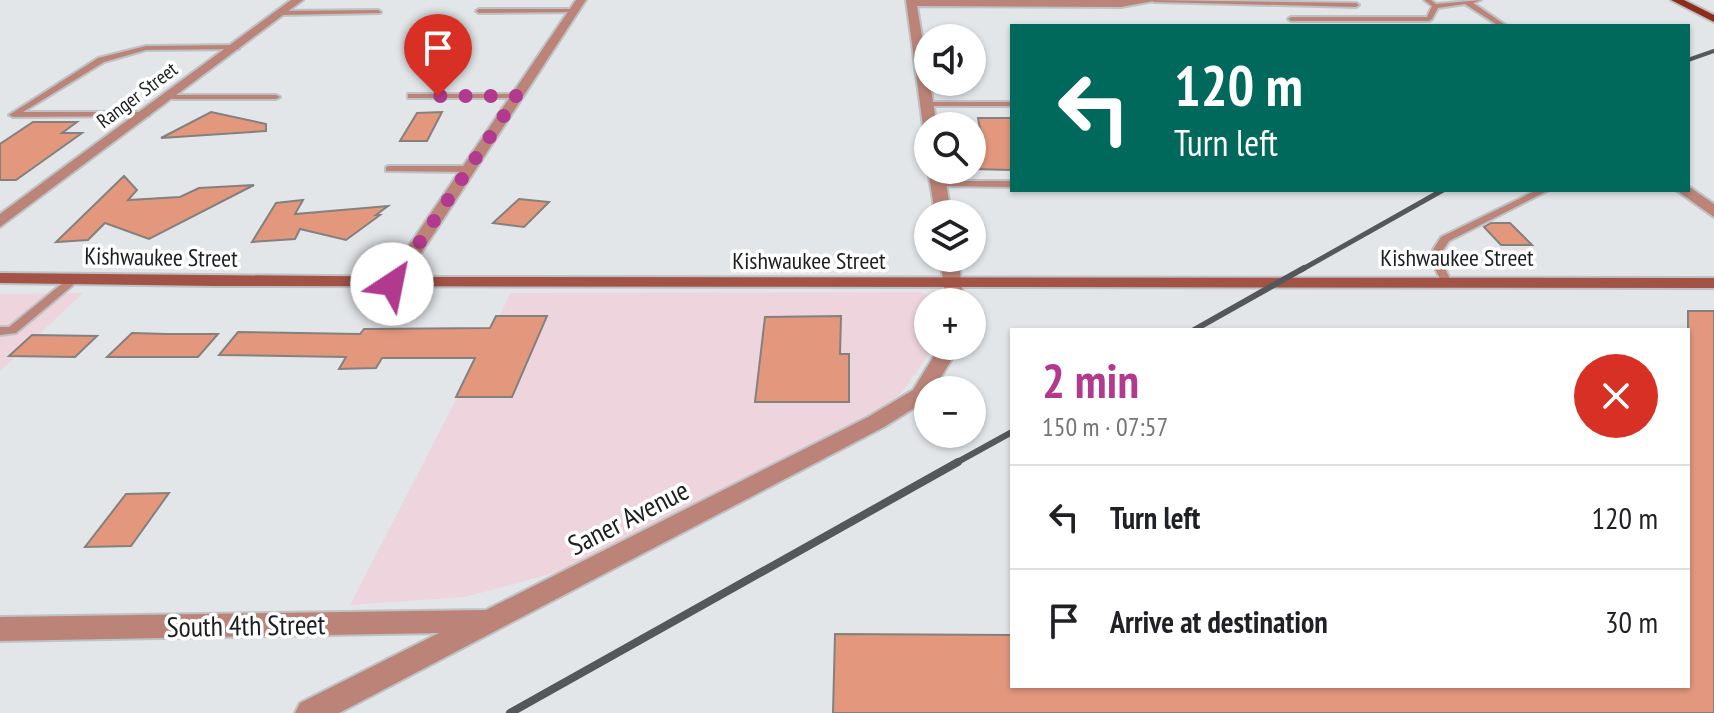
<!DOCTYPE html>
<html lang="en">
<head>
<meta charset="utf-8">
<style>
	body { margin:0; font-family:"PT Sans Narrow",sans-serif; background:#f2f2f2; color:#202124; height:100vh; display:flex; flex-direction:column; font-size:30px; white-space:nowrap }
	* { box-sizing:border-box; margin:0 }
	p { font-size:26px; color:#757577 }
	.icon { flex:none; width:44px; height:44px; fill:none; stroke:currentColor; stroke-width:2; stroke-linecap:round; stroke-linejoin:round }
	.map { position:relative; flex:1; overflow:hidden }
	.sheet { position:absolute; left:1010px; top:328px; width:680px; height:360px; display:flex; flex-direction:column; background:#fff; border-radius:0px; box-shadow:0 2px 6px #0004 }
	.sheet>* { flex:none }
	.hud { position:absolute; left:1010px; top:24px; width:680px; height:168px; border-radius:0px; box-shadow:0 2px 6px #0004; background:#00695c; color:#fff; overflow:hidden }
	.fabs { position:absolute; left:914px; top:24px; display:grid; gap:16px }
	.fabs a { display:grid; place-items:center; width:72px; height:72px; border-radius:50%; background:#fff; box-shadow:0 2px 6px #0004; font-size:40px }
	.pin { position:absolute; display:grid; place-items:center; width:68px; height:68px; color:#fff; margin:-82px -34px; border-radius:50% 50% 50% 0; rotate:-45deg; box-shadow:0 0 8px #0007 }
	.pin .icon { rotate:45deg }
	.me { position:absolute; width:88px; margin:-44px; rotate:34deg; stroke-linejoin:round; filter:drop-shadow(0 0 6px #0008) }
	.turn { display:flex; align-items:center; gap:28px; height:168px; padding:0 32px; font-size:36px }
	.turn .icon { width:104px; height:104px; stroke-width:2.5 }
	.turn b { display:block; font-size:56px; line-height:68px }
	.round { display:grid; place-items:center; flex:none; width:84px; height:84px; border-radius:42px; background:#f2f2f2 }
	.head { display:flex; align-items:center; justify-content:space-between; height:136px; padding:0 32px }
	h1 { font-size:48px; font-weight:600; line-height:60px; color:#b1398e }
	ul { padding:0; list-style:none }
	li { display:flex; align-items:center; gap:24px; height:104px; padding:0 32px; border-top:2px solid #e0e0e0 }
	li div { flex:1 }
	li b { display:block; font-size:30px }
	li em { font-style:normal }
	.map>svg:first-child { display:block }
</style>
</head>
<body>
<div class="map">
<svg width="1714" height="713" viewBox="0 0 1714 713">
	<rect width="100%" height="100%" fill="#e3e6e9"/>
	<!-- commercial -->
	<path fill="#eed4dd" d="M921 292 938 302H928V346H932V349L903 391 876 413 558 572 465 597 350 605 511 293Z
		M83 293 0 371V294Z"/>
	<!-- building -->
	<path fill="#e3987e" stroke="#84807e" stroke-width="2" d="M211 112 266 124V131L161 138Z
		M442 112 427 141H400L417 113Z
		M978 118H1012V170L972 169V143H983Z
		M33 122H77L62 133H82L16 180H0V144Z
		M124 176 137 190 128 200 180 197 199 188 254 185 149 239 105 223 88 240 56 242Z
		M519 199 549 202 524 227 493 223Z
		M303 200 295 214 388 206 376 215H380L346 240 300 229 295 239 252 242 276 203Z
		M1491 223H1510L1532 245H1501L1484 227Z
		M1688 311H1714V713H833L835 634 1012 635V686H1688Z
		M496 316H547L512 397H456L475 358H382L376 368 339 369 346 357 219 355 238 332 360 334 364 329 490 328Z
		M841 316 840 354H849V402H755L765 317Z
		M132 333 166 334H218L198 357H107Z
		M32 335 97 336 75 357 9 356Z
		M169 493 131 546 85 547 126 494Z"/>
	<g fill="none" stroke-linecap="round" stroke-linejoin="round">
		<!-- lane casing -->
		<g stroke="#bfc2c5" stroke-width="4">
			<path id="lane" d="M1151 0 1356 3 1359 5 1356 7 1154 2Z
				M1424 0H1431L1436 4 1481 0 1473 3 1507 26H1499L1465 4 1438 8 1432 19 1429 21H1291L1288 19 1291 17H1427L1432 6Z
				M574 9 576 10V12L479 13 476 11 479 9Z
				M378 10 381 12 380 13 281 15 278 13 281 11Z
				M236 45H239V49L146 50 104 62 23 112H146L150 114 149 116 13 117 9 115 98 58 146 46Z
				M408 94H517L521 96 517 98H408Z
				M165 95H276L280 97 276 99H168L164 97Z
				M924 102H1012V106H924Z
				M389 166H469L474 169 469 172 386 171V167Z
				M938 181H1012V187L935 186V182Z
				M1537 190H1549L1449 241 1439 256 1451 281 1450 283H1442L1429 256 1441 237Z
				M74 276 78 277 79 279 78 281 16 333 0 335V327H9L70 277Z"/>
		</g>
		<!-- street casing -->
		<g stroke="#bfc2c5" stroke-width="4">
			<path id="street" d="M291 0H303L0 227V214Z
				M576 0H586L401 284 392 289 386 288 383 284Z
				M906 0H1159L1121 7 917 6 937 126H928V130L923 126Z
				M928 170H944L951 214H935Z
				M1688 186 1714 204V217L1676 190H1688Z
				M940 258H958L964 302H946Z
				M940 346H960L933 390H928L927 400 884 427 339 713H295L300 703 439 633 0 641V617L486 610 868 417 913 390Z"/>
		</g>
		<!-- secondary casing -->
		<g stroke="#bfc2c5" stroke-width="4">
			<path id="secondary" d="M0 273 428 277 1714 278V288L214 286 0 283Z"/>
		</g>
		<!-- primary casing -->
		<g stroke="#bfc2c5" stroke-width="4">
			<path id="primary" d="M1671 0H1684L1714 15V22Z"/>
		</g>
		<!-- lane -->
		<use href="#lane" fill="#bc8479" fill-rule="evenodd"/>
		<!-- street -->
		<use href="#street" fill="#bc8479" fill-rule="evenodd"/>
		<!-- secondary -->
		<use href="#secondary" fill="#a25345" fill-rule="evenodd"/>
		<!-- primary -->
		<use href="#primary" fill="#8d2c1d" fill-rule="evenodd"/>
		<!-- rail-far3 -->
		<path stroke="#555859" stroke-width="4" d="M1688 60 1714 51"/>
		<!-- rail-far2 -->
		<path stroke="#555859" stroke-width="5" d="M1301 270 1443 190"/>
		<!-- rail-far1 -->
		<path stroke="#555859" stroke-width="6" d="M1194 330 1304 268
			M954 464 1012 432"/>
		<!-- rail -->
		<path stroke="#555859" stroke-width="8" d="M510 713 958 462"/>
	</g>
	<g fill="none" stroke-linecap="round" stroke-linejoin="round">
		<!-- route -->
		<path stroke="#b1398e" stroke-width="14" stroke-dasharray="0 25.2" d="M392 284 517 96H438"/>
	</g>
	<g text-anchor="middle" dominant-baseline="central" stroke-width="7" stroke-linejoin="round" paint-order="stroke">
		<!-- far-street labels -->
		<g font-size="20" fill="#1c1e1f" stroke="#fff">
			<text transform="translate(137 95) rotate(-37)">Ranger Street</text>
		</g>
		<!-- street labels -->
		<g font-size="24" fill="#1c1e1f" stroke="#fff">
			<text transform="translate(161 257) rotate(1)">Kishwaukee Street</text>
			<text x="1457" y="257">Kishwaukee Street</text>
			<text x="809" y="260">Kishwaukee Street</text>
		</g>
		<!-- near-street labels -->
		<g font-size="28" fill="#1c1e1f" stroke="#fff">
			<text transform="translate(628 517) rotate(-27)">Saner Avenue</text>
			<text transform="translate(246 625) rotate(-1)">South 4th Street</text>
		</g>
	</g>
</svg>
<div class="fabs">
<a><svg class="icon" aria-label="sound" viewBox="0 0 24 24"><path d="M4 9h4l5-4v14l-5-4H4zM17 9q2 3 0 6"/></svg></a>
<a><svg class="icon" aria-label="search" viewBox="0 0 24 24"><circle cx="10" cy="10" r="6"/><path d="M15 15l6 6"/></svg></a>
<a><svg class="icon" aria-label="layers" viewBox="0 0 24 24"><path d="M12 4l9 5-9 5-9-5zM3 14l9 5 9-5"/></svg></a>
<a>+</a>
<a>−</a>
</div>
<div class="pin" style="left:438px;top:96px;background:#d93025"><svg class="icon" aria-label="arrive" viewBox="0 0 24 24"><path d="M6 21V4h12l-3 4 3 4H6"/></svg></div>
<svg class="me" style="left:392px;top:284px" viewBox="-20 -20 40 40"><circle r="19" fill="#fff"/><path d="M0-13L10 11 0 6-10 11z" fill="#b1398e"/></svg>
<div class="hud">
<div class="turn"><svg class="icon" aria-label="left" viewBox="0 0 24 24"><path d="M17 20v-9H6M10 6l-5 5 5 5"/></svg><div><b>120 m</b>Turn left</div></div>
</div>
<section class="sheet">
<div class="head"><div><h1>2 min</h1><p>150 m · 07:57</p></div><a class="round" style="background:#d93025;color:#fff"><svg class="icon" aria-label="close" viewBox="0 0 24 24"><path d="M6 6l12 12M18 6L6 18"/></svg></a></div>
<ul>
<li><svg class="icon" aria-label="left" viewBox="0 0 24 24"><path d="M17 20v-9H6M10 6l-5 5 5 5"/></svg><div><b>Turn left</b></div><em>120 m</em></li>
<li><svg class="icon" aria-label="arrive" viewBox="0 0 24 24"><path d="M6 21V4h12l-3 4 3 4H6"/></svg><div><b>Arrive at destination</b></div><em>30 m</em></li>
</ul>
</section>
</div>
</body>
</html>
